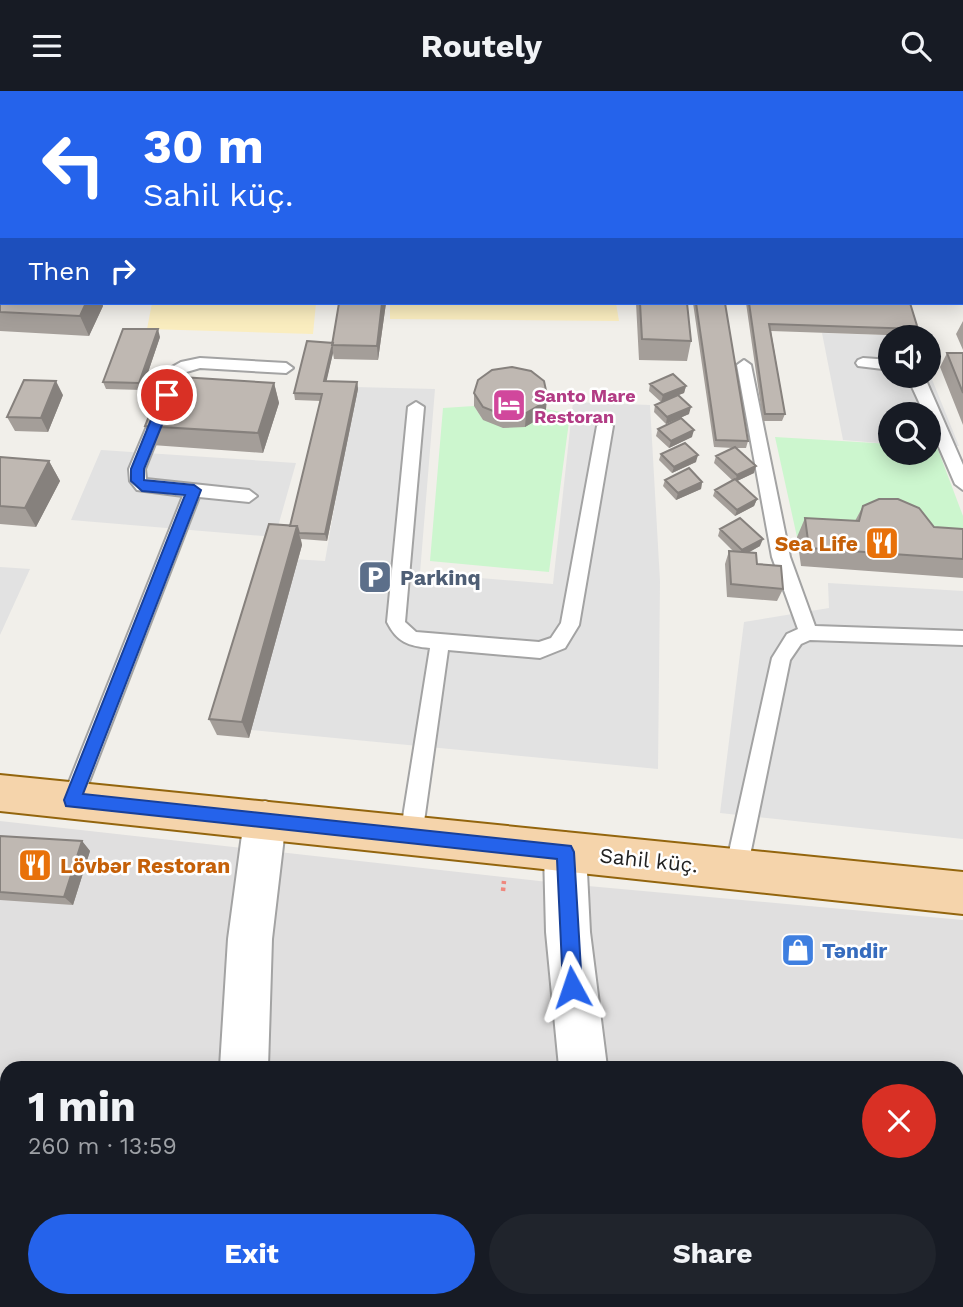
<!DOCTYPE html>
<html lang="en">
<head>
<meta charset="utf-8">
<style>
	body { margin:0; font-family:"Work Sans",sans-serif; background:#20242c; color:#f1f3f6; height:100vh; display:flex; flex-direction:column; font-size:26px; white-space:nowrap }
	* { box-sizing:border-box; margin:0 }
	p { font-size:23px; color:#9ea1a6 }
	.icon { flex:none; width:38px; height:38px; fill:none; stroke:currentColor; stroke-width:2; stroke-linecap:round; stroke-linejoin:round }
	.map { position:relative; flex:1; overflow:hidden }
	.drawer { position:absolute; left:0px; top:970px; width:964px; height:247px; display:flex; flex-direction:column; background:#171b24; border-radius:21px 21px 0 0; box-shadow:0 4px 18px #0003 }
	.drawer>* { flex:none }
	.banner { position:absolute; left:0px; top:0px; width:964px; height:214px; box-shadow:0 4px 18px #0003; background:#2563eb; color:#fff; overflow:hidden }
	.tools { position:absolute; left:878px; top:234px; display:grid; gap:14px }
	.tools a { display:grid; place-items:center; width:63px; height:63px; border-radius:50%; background:#171b24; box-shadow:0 4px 18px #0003; font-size:35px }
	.pin { position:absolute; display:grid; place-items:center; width:60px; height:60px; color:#fff; margin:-30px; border:4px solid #fff; border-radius:50%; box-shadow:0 2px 7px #0007 }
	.me { position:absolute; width:77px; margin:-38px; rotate:355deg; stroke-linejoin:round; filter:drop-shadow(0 0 5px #0008) }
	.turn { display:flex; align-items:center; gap:24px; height:147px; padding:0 28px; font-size:32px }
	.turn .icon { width:91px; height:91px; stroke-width:2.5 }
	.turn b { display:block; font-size:49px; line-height:60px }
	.then { display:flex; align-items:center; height:66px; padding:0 28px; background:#0003; gap:14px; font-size:26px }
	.round { display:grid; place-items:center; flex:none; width:74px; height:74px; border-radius:37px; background:#20242c }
	.summary { display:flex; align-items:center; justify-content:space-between; height:119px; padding:0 28px }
	h1 { font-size:42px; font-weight:700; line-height:52px }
	.button { display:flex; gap:14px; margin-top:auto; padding:14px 28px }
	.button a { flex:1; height:80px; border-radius:42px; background:#2563eb; color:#fff; font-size:28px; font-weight:700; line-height:80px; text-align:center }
	.button a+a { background:#20242c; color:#f1f3f6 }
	header { display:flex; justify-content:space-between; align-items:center; height:91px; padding:0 28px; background:#171b24; font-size:32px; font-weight:700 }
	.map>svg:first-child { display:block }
</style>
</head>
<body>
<header><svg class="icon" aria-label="menu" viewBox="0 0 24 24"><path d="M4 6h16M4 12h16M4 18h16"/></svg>Routely<svg class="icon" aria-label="search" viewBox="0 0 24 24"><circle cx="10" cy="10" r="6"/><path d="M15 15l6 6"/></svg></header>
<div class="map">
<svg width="963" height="1216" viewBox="0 0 963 1216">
	<rect width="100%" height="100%" fill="#f1efea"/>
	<!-- residential -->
	<path fill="#e0dfdf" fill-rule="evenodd" d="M0 730 566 793 963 829V1216H0ZM7 976H957V1209H7Z"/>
	<!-- sand -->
	<path fill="#faedbf" d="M0 0H163L2 2 0 202Z
		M152 212H316L313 243 147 238Z
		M390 212H616L619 230 390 228Z"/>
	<!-- park -->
	<path fill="#ccf6ce" d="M474 315 483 329 546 318 570 323 549 481 430 470 443 317Z
		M775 346 891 353V362H929V355L937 356 963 425V457L797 446Z"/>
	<!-- parking -->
	<path fill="#e2e2e2" d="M822 242 915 245 891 247V285H929V281L959 355H929V324H891V353L843 349Z
		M355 296 435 298 420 482 553 493 573 311 650 314 660 490 658 678 240 638 292 468 325 470Z
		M101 359 296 372 275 446 71 429Z
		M0 476 30 478 0 544Z
		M828 492 963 500V748L720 722 744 531 829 517Z"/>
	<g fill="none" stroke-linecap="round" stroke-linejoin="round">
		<!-- service casing -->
		<g stroke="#a3a3a3" stroke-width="4">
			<path id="service" d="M200 267 286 272 293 277 286 282 200 277 183 282 145 378 146 388 249 399 257 405 249 411 199 406 82 709 79 716 72 718 65 716 62 709 183 405 137 399 130 390 129 378 172 276 181 271Z
				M863 267 891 269V279L858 275 856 272 858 269Z
				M744 269 751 274 790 466 815 535 963 540V554L810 549 801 553 790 569 747 779 744 786 736 789 728 786 725 779 772 567 787 543 798 538 772 466 737 274Z
				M907 285 925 287 963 374V399L955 393 929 333V324H925Z
				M416 311 424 316 405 531 416 541 539 551 551 547 561 532 597 335 605 330 613 335 579 534 565 557 540 567 448 559 422 745 418 752 411 755 404 752 400 745 430 557C408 555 397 551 387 531L408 316Z"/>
		</g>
		<!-- minor casing -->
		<g stroke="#a3a3a3" stroke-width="4">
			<path id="minor" d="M265 710 280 715 286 729 272 848 268 976H220L228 848 244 729 250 715Z
				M565 741 580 747 586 761 590 841 607 976H559L546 841 544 761 550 747Z
				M591 1209H645L646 1216H592Z"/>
		</g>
		<!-- primary casing -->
		<g stroke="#93650d" stroke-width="4">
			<path id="primary" d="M0 684 963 781V823L0 720Z"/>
		</g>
		<!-- path -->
		<path stroke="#ef877d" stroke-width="4.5" stroke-dasharray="3.5 3.5" stroke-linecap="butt" d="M503 800 504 790"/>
		<!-- service -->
		<use href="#service" fill="#fff" fill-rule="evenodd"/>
		<!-- minor -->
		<use href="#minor" fill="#fff" fill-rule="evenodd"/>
		<!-- primary -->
		<use href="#primary" fill="#f5d4ab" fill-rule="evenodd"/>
	</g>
	<!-- wall -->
	<path fill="#a49e99" d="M0 194 2 212H102L103 215 89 245 0 240Z
		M386 212 378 269 334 268 333 262 326 290 357 291 358 298 327 450 301 448 302 454 249 647 217 644 209 628 290 435 321 310 295 309 294 302 332 252Z
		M636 212H687L691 250 687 270 639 269Z
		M693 212H725L748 350 746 357H736L754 382 737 390 757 408 754 415 735 425 713 405 715 399 733 390 714 372 716 365 733 357 714 356Z
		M746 212H910L918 238 915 245 771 240 785 323 782 330H763Z
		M963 230V259L956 243Z
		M160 246 142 299 106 298 103 291Z
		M947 262H963V334L940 276Z
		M274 292 279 312 263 362 152 354 145 335Z
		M650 293 686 295 684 302 678 304 689 323 666 333 654 321 655 314 661 311 649 300Z
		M474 302 547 304 546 318 542 326 525 336 503 337 483 329 474 315Z
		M63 304 48 341 15 340 7 326Z
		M658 338 692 346 669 357 656 345Z
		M661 363 696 371 672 382 659 369Z
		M0 366 49 370 60 390 36 436 0 433Z
		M665 389 702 391 701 398 676 409 663 395Z
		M863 415 934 436 963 438V487L801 475 797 446 805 427 855 430Z
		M720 438 760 455 748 462 757 473 783 498 777 510 727 506 725 473 729 460 734 461 718 445Z
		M0 745 82 750 90 760 73 814 0 809Z"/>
	<!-- shaded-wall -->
	<path fill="#86817d" d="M86 212H102L103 215 89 245 80 225Z
		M382 212H386L378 269 377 255Z
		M158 238 160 246 142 299 139 292Z
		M332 255 333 262 325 297 324 290Z
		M56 290 63 304 48 341 41 327Z
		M357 291 358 298 327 450 325 443Z
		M274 292 279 312 263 362 258 342Z
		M686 295 684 302 661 311 663 304Z
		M547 304 546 318 542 326 525 336 526 322Z
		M691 316 689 323 666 333 667 326Z
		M694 339 692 346 669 357 671 350Z
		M698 364 696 371 672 382 674 376Z
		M49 370 60 390 36 436 25 417Z
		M756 375 754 382 735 391 737 384Z
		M702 391 701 398 676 409 678 402Z
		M757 408 754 415 735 425 737 419Z
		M297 435 302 454 249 647 242 631Z
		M763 448 760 455 740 466 742 459Z
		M82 750 90 760 73 814 64 806Z"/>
	<!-- building -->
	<path fill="#bfb8b2" stroke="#86817d" stroke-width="2" d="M2 191V212H86L80 225 0 221V194Z
		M339 212H382L377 255 332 254Z
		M640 212H687L691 250 642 248Z
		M696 212H725L748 350 716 349Z
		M749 212H910L918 238 769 233 785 323H765Z
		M123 238H158L139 292 103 291Z
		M307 250 333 252 324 290 357 291 325 443 299 442 297 435H290L322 303 294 302Z
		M947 262H963V302Z
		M512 276 531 280 544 290 547 304 543 312 526 322 503 324 483 316 474 302 478 289 492 279Z
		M673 283 686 295 663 304 650 293Z
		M165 285 274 292 258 342 145 335Z
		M24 289 56 290 41 327 7 326Z
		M678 304 691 316 667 326 655 314Z
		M681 327 694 339 671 350 658 338Z
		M685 352 698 364 674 376 661 363Z
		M735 356 756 375 737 384 716 365Z
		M0 366 49 370 25 417 0 415Z
		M689 377 702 391 678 402 665 389Z
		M735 388 757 408 737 419 715 399Z
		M879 408H898L919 417 934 436 963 438V468L809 457 805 427 859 430 863 415Z
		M740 427 763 448 742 459 720 438Z
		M269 433 297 435 242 631 209 628Z
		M729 460 756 462 757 473 781 475 783 498 731 493Z
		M0 745 82 750 64 806 0 801Z"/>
	<!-- route -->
	<path fill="#2563eb" stroke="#184099" stroke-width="2" d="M167 299 174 304 144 378V389L194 394 201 399 83 703 571 755 574 761 582 896 579 902 572 905 566 902 563 896 557 768 66 715 64 709 185 404 142 400 131 390V378L161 304Z"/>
	<!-- icons -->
	<defs>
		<g id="hotel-square" transform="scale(1.75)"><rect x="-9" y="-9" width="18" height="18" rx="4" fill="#d1479c" stroke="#fff"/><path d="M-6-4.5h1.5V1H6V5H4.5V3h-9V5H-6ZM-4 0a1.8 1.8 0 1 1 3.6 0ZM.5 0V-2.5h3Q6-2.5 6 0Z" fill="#fff"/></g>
		<g id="restaurant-square" transform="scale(1.75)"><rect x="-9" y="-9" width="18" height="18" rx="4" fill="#e8710a" stroke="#fff"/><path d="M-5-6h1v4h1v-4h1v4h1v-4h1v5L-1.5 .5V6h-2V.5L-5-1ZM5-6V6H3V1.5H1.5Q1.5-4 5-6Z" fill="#fff"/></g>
		<g id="parking-square" transform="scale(1.75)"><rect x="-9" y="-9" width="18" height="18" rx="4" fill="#5c6f8a" stroke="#fff"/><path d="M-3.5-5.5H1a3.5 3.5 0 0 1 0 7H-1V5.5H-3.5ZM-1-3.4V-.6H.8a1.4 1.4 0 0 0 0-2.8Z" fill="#fff"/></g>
		<g id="shop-square" transform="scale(1.75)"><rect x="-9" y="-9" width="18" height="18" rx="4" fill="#3f7fe0" stroke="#fff"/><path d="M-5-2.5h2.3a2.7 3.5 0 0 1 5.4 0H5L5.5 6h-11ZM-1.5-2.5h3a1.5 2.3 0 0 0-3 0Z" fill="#fff"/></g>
	</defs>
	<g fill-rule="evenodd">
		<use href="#hotel-square" x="509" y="314"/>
		<use href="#restaurant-square" x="882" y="452"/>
		<use href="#parking-square" x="375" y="486"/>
		<use href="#restaurant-square" x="35" y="774"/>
		<use href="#shop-square" x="798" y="859"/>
	</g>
	<g text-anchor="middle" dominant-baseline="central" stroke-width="5" stroke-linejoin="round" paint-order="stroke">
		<!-- far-hotel labels -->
		<g font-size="18" font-weight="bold" fill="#b23c85" stroke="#fff" text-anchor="start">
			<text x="534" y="304">Santo Mare<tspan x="534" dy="21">Restoran</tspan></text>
		</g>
		<!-- food labels -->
		<g font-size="21" font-weight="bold" fill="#c56008" stroke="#fff" text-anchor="end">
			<text x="858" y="452">Sea Life</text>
			<text x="60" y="774" text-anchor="start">Lövbər Restoran</text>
		</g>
		<!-- service labels -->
		<g font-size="21" font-weight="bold" fill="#4e5e75" stroke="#fff" text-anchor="start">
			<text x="400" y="486">Parkinq</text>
		</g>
		<!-- street labels -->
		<g font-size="21" fill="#222" stroke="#fff">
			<text transform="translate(649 769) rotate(6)">Sahil küç.</text>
		</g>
		<!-- shop labels -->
		<g font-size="21" font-weight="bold" fill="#366cbe" stroke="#fff" text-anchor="start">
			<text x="822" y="859">Təndir</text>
		</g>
	</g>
</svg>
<div class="tools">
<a><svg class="icon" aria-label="sound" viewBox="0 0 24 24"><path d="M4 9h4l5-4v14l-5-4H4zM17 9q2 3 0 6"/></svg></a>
<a><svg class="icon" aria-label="search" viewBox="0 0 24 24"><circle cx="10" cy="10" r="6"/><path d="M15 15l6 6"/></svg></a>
</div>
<div class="pin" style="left:167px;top:304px;background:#d93025"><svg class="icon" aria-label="arrive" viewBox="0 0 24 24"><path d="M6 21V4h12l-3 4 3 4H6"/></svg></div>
<svg class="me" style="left:572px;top:896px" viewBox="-20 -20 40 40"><path d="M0-17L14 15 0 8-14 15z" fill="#2563eb" stroke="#fff" stroke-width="4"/></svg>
<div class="banner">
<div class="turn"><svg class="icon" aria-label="left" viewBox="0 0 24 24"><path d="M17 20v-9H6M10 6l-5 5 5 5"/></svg><div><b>30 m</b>Sahil küç.</div></div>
<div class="then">Then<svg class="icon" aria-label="right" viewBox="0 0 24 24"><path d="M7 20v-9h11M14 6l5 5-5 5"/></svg></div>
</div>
<section class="drawer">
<div class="summary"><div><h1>1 min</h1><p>260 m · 13:59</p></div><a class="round" style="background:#d93025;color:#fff"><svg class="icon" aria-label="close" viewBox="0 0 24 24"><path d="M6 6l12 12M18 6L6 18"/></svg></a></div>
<div class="button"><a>Exit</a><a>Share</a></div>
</section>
</div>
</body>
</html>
